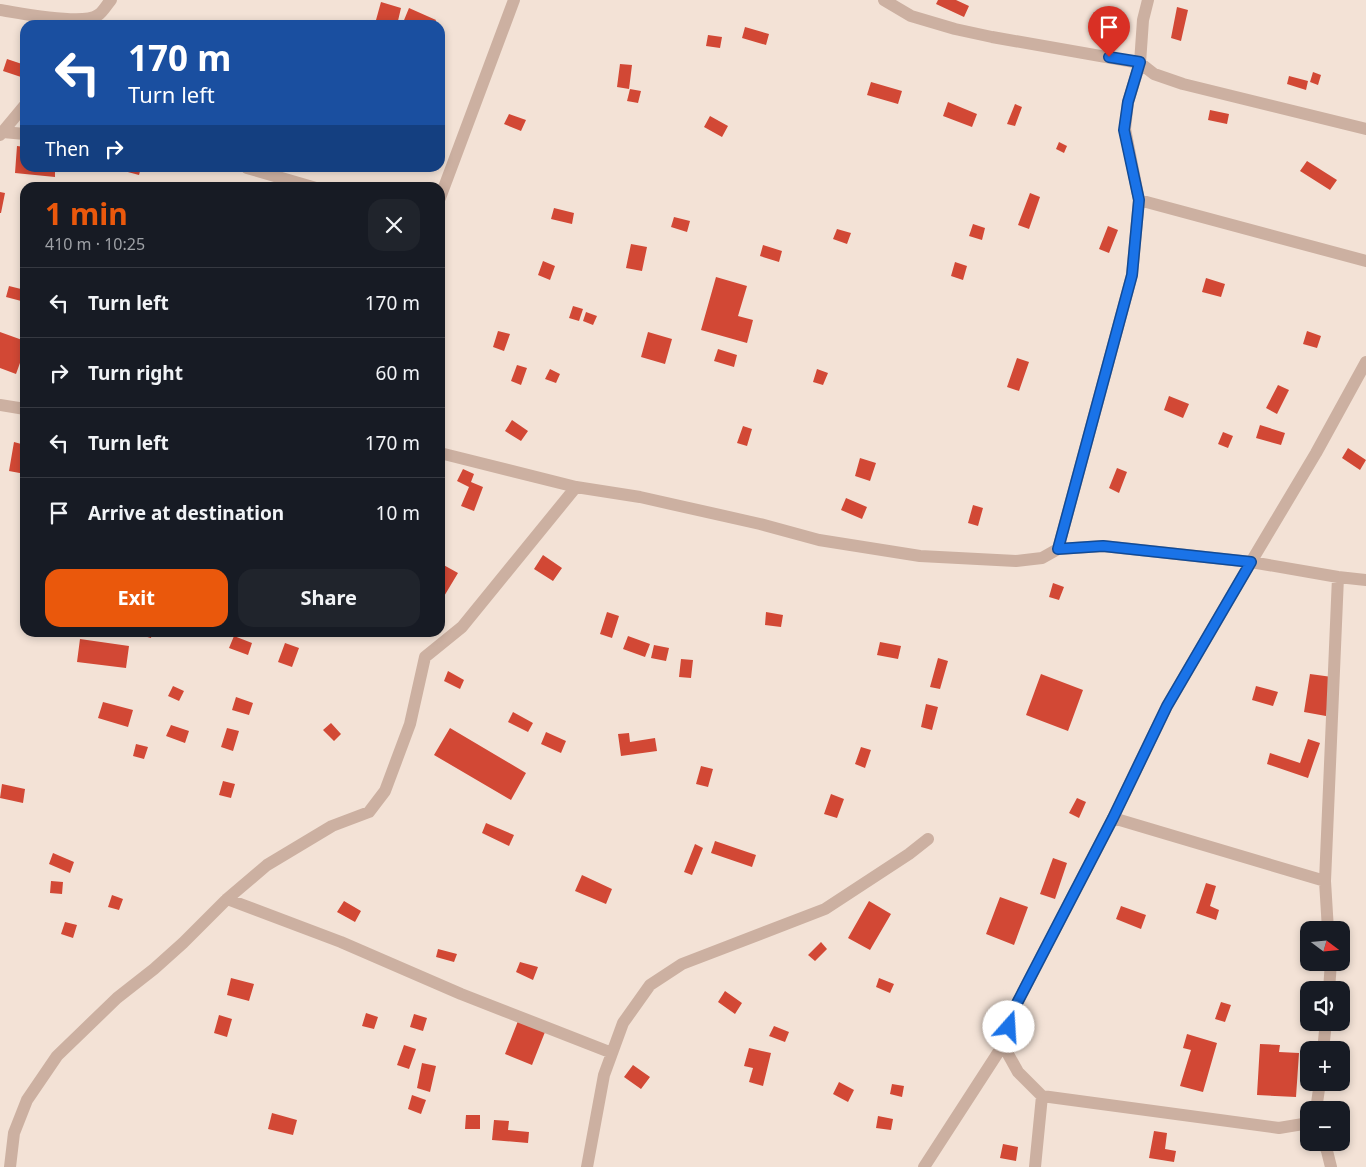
<!DOCTYPE html>
<html lang="en">
<head>
<meta charset="utf-8">
<style>
	body { margin:0; font-family:"Noto Sans",sans-serif; background:#20242c; color:#f1f3f6; height:100vh; display:flex; flex-direction:column; font-size:19px; white-space:nowrap }
	* { box-sizing:border-box; margin:0 }
	p { font-size:16px; color:#9ea1a6 }
	.icon { flex:none; width:28px; height:28px; fill:none; stroke:currentColor; stroke-width:2; stroke-linecap:round; stroke-linejoin:round }
	.map { position:relative; flex:1; overflow:hidden }
	.drawer { position:absolute; left:20px; top:182px; width:425px; height:455px; display:flex; flex-direction:column; background:#171b24; border-radius:15px; box-shadow:0 2px 8px #0003 }
	.drawer>* { flex:none }
	.hud { position:absolute; left:20px; top:20px; width:425px; height:152px; border-radius:15px; box-shadow:0 2px 8px #0003; background:#1a4fa0; color:#fff; overflow:hidden }
	.needle { width:32px; rotate:106deg }
	.controls { position:absolute; left:1300px; top:921px; display:grid; gap:10px }
	.controls a { display:grid; place-items:center; width:50px; height:50px; border-radius:10px; background:#171b24; box-shadow:0 2px 8px #0003; font-size:25px }
	.pin { position:absolute; display:grid; place-items:center; width:42px; height:42px; color:#fff; margin:-51px -21px; border-radius:50% 50% 50% 0; rotate:-45deg; box-shadow:0 0 5px #0007 }
	.pin .icon { rotate:45deg }
	.me { position:absolute; width:55px; margin:-28px; rotate:19deg; stroke-linejoin:round; filter:drop-shadow(0 0 4px #0008) }
	.turn { display:flex; align-items:center; gap:18px; height:105px; padding:0 25px; font-size:22px }
	.turn .icon { width:65px; height:65px; stroke-width:2.5 }
	.turn b { display:block; font-size:35px; line-height:42px }
	.then { display:flex; align-items:center; height:48px; padding:0 25px; background:#0003; gap:10px; font-size:19px }
	.round { display:grid; place-items:center; flex:none; width:52px; height:52px; border-radius:15px; background:#20242c }
	.overview { display:flex; align-items:center; justify-content:space-between; height:85px; padding:0 25px }
	h1 { font-size:30px; font-weight:700; line-height:38px; color:#ea580c }
	.cta { display:flex; gap:10px; margin-top:auto; padding:10px 25px }
	.cta a { flex:1; height:58px; border-radius:15px; background:#ea580c; color:#fff; font-size:20px; font-weight:700; line-height:58px; text-align:center }
	.cta a+a { background:#20242c; color:#f1f3f6 }
	ul { padding:0; list-style:none }
	li { display:flex; align-items:center; gap:15px; height:70px; padding:0 25px; border-top:1px solid #363941 }
	li div { flex:1 }
	li b { display:block; font-size:19px }
	li em { font-style:normal }
	.map>svg:first-child { display:block }
</style>
</head>
<body>
<div class="map">
<svg width="1366" height="1167" viewBox="0 0 1366 1167">
	<rect width="100%" height="100%" fill="#f3e2d6"/>
	<!-- building -->
	<path fill="#d24835" d="M938 0H956L969 6 964 17 936 4Z
		M381 2 401 8 397 25 376 20Z
		M1177 7 1188 10 1181 41 1171 38Z
		M409 8 436 20 434 25H402Z
		M1094 12 1113 19 1110 27 1091 20Z
		M745 27 769 34 766 45 742 38Z
		M708 35 722 37 720 48 706 46Z
		M7 59 25 65 24 78 3 71Z
		M620 64 632 65 629 89 617 87Z
		M1313 72 1321 75 1318 85 1310 82Z
		M1289 76 1308 81 1306 90 1287 84Z
		M871 82 902 91 898 104 867 95Z
		M630 89 641 91 638 103 627 101Z
		M948 102 977 114 972 127 943 116Z
		M1015 104 1022 107 1015 126 1007 124Z
		M1210 110 1229 114 1227 124 1208 120Z
		M509 114 526 120 521 131 504 124Z
		M710 116 728 126 722 137 704 127Z
		M1059 142 1067 146 1064 153 1056 149Z
		M17 146 25 147V168H55V177L15 173Z
		M1307 161 1337 180 1330 190 1300 171Z
		M125 168H141L139 175 124 171Z
		M0 192 5 193 1 213H0Z
		M1030 193 1040 197 1029 229 1018 225Z
		M554 208 574 213 572 224 551 219Z
		M674 217 690 221 687 232 671 227Z
		M973 224 985 228 982 240 969 236Z
		M1108 226 1118 230 1109 253 1099 249Z
		M837 229 851 233 847 244 833 239Z
		M631 244 647 247 642 271 626 268Z
		M763 245 782 251 779 262 760 256Z
		M543 261 555 266 550 280 538 275Z
		M955 262 967 266 963 280 951 276Z
		M716 277 747 286 738 316 753 320 747 343 701 330Z
		M1206 278 1225 284 1221 297 1202 292Z
		M9 286 25 290V302L6 297Z
		M573 306 583 309 579 321 569 318Z
		M586 312 597 316 593 325 583 321Z
		M498 331 510 334 504 351 493 347Z
		M1307 331 1321 336 1317 348 1303 344Z
		M0 332 25 341V349L16 374 0 368Z
		M648 332 672 339 665 364 641 357Z
		M718 349 737 355 734 367 714 361Z
		M1017 358 1029 362 1019 391 1007 387Z
		M517 365 527 368 521 385 511 381Z
		M550 369 560 374 556 383 545 379Z
		M817 369 828 373 823 385 813 382Z
		M1278 385 1289 390 1277 414 1266 408Z
		M1169 396 1189 404 1183 418 1164 410Z
		M512 420 528 431 521 441 505 431Z
		M1260 425 1285 433 1281 445 1256 438Z
		M743 426 752 429 747 446 737 443Z
		M1223 432 1233 436 1228 448 1218 444Z
		M14 442 25 445V474L9 471Z
		M1348 448 1366 460 1360 470 1342 458Z
		M860 458 876 463 870 481 855 476Z
		M1117 468 1127 472 1119 493 1109 488Z
		M463 469 474 474 471 482 483 487 474 511 461 506 469 487 457 481Z
		M846 498 867 507 862 519 841 510Z
		M973 505 983 508 978 526 968 523Z
		M543 555 562 568 553 581 534 569Z
		M440 563 458 573 440 603Z
		M1053 583 1064 587 1059 600 1049 597Z
		M607 612 619 616 612 638 600 634Z
		M766 612 783 615 781 627 765 625Z
		M129 632H152L151 638Z
		M234 636 252 643 248 655 229 648Z
		M628 636 650 644 645 657 623 649Z
		M80 639 129 646 126 668 77 662Z
		M880 642 901 646 898 659 877 655Z
		M285 643 299 648 292 667 278 662Z
		M654 645 669 648 666 661 651 658Z
		M938 658 948 661 940 689 930 687Z
		M681 659 693 660 691 678 679 677Z
		M448 671 464 680 460 689 444 681Z
		M1041 674 1083 690 1068 731 1026 715Z
		M1310 674 1332 677 1326 716 1304 712Z
		M173 686 184 691 179 701 168 696Z
		M1256 686 1278 692 1273 706 1252 700Z
		M236 697 253 703 249 715 232 710Z
		M103 702 133 710 128 727 98 718Z
		M926 704 938 707 932 730 921 727Z
		M513 712 533 723 528 732 508 722Z
		M331 723 341 734 334 741 323 730Z
		M171 725 189 731 185 743 166 736Z
		M227 728 239 731 233 751 221 747Z
		M450 728 526 773 511 800 434 755Z
		M546 732 566 741 561 753 541 744Z
		M629 733 630 742 655 738 657 751 621 756 618 734Z
		M1308 739 1320 743 1308 778 1267 764 1270 753 1300 763Z
		M136 744 148 747 144 759 133 756Z
		M861 747 871 750 865 768 855 764Z
		M701 766 713 769 708 787 696 784Z
		M223 781 235 784 231 798 219 795Z
		M2 784 25 789 23 803 0 798Z
		M831 794 844 799 837 818 824 814Z
		M1077 798 1086 802 1079 818 1069 813Z
		M486 823 514 835 509 846 482 833Z
		M715 841 756 855 752 867 711 853Z
		M695 844 703 848 692 875 684 872Z
		M53 853 74 862 70 873 49 864Z
		M1053 858 1067 863 1055 899 1040 894Z
		M582 875 612 889 606 904 575 891Z
		M51 881 63 882 62 894 50 893Z
		M1206 883 1216 886 1210 906 1219 910 1216 920 1196 913Z
		M112 895 123 899 119 910 108 907Z
		M1000 897 1028 907 1014 945 986 934Z
		M344 901 361 911 355 922 337 912Z
		M869 901 891 914 870 950 848 938Z
		M1121 906 1146 915 1141 929 1116 919Z
		M65 922 77 925 73 938 61 934Z
		M821 942 827 949 815 961 808 955Z
		M438 949 457 954 454 962 436 957Z
		M520 962 538 967 533 980 516 972Z
		M231 978 254 984 249 1001 227 995Z
		M879 978 894 984 890 993 876 987Z
		M725 991 742 1003 735 1014 718 1002Z
		M1221 1002 1231 1005 1225 1022 1215 1019Z
		M366 1013 378 1017 374 1029 362 1026Z
		M414 1014 427 1018 423 1031 410 1027Z
		M219 1015 232 1019 227 1037 214 1033Z
		M518 1021 545 1032 532 1065 505 1054Z
		M774 1026 789 1032 785 1042 769 1036Z
		M1187 1034 1217 1043 1203 1092 1180 1086 1191 1050 1183 1048Z
		M1260 1044 1280 1045 1279 1052 1299 1053 1296 1097 1257 1095Z
		M404 1045 416 1049 409 1069 397 1065Z
		M749 1048 771 1053 763 1086 749 1082 753 1068 744 1066Z
		M422 1063 436 1066 430 1092 417 1088Z
		M633 1065 650 1077 641 1089 624 1077Z
		M839 1082 854 1090 848 1102 833 1094Z
		M892 1084 904 1086 902 1097 890 1094Z
		M412 1095 426 1100 421 1114 408 1109Z
		M272 1113 297 1120 293 1135 268 1129Z
		M466 1115H480V1129H465Z
		M878 1116 893 1119 891 1130 876 1128Z
		M494 1120 509 1121 508 1130 529 1132 528 1143 492 1140Z
		M1154 1131 1167 1133 1165 1149 1176 1151 1174 1162 1149 1158Z
		M1003 1144 1018 1147 1016 1161 1000 1158Z"/>
	<g fill="none" stroke-linecap="round" stroke-linejoin="round">
		<!-- minor -->
		<path stroke="#ccb0a1" stroke-width="12" d="M884 0 911 16 955 29 992 37 1140 63 1128 102 1125 129 1139 200 1132 275 1058 549
			M1148 0 1143 20 1140 63 1154 74 1183 84 1366 129
			M0 10C20 13 82 26 98 15 103 12 107 4 111 0
			M3 132 25 134
			M0 135 25 105
			M247 168 316 188
			M440 198 514 0
			M1139 200 1366 261
			M0 405 25 409
			M440 453 576 487 640 497 760 524 819 540 920 556 1016 561 1042 558 1058 549 1103 546 1251 562 1316 453 1366 362
			M1113 818 1325 881
			M227 899 341 942 461 994 612 1053
			M1328 930 1325 881 1338 577
			M1329 990 1331 962
			M1323 1050 1326 1022
			M1316 1110 1320 1082
			M1309 1123 1279 1128 1042 1096 1018 1072 1003 1045 1014 1009 1113 818 1167 706 1251 562 1338 577 1366 580
			M1323 1142 1327 1151 1331 1167
			M10 1167 14 1133 27 1100 57 1056 117 998 154 969 183 943 227 899 267 865 332 826 369 812 385 791 410 724 425 657 462 627 576 487
			M587 1167 604 1075 623 1023 650 985 682 964 825 909 909 854 928 839
			M924 1167 1003 1045
			M1035 1167 1042 1096"/>
	</g>
	<g fill="none" stroke-linecap="round" stroke-linejoin="round">
		<!-- route casing -->
		<g stroke="#114b97" stroke-width="12">
			<path id="route" d="M1009 1027 1014 1009 1113 818 1167 706 1251 562 1103 546 1058 549 1132 275 1139 200 1124 130 1128 102 1140 62 1109 57"/>
		</g>
		<!-- route -->
		<use href="#route" stroke="#1a73e8" stroke-width="9"/>
	</g>
</svg>
<div class="controls">
<a><svg class="needle" viewBox="-14 -14 28 28"><path d="M0-13l5 13h-10z" fill="#e53935"/><path d="M0 13l5-13h-10z" fill="#9ea1a6"/></svg></a>
<a><svg class="icon" aria-label="sound" viewBox="0 0 24 24"><path d="M4 9h4l5-4v14l-5-4H4zM17 9q2 3 0 6"/></svg></a>
<a>+</a>
<a>−</a>
</div>
<div class="pin" style="left:1109px;top:57px;background:#d93025"><svg class="icon" aria-label="arrive" viewBox="0 0 24 24"><path d="M6 21V4h12l-3 4 3 4H6"/></svg></div>
<svg class="me" style="left:1009px;top:1027px" viewBox="-20 -20 40 40"><circle r="19" fill="#fff"/><path d="M0-13L10 11 0 6-10 11z" fill="#1a73e8"/></svg>
<div class="hud">
<div class="turn"><svg class="icon" aria-label="left" viewBox="0 0 24 24"><path d="M17 20v-9H6M10 6l-5 5 5 5"/></svg><div><b>170 m</b>Turn left</div></div>
<div class="then">Then<svg class="icon" aria-label="right" viewBox="0 0 24 24"><path d="M7 20v-9h11M14 6l5 5-5 5"/></svg></div>
</div>
<section class="drawer">
<div class="overview"><div><h1>1 min</h1><p>410 m · 10:25</p></div><a class="round"><svg class="icon" aria-label="close" viewBox="0 0 24 24"><path d="M6 6l12 12M18 6L6 18"/></svg></a></div>
<ul>
<li><svg class="icon" aria-label="left" viewBox="0 0 24 24"><path d="M17 20v-9H6M10 6l-5 5 5 5"/></svg><div><b>Turn left</b></div><em>170 m</em></li>
<li><svg class="icon" aria-label="right" viewBox="0 0 24 24"><path d="M7 20v-9h11M14 6l5 5-5 5"/></svg><div><b>Turn right</b></div><em>60 m</em></li>
<li><svg class="icon" aria-label="left" viewBox="0 0 24 24"><path d="M17 20v-9H6M10 6l-5 5 5 5"/></svg><div><b>Turn left</b></div><em>170 m</em></li>
<li><svg class="icon" aria-label="arrive" viewBox="0 0 24 24"><path d="M6 21V4h12l-3 4 3 4H6"/></svg><div><b>Arrive at destination</b></div><em>10 m</em></li>
</ul>
<div class="cta"><a>Exit</a><a>Share</a></div>
</section>
</div>
</body>
</html>
